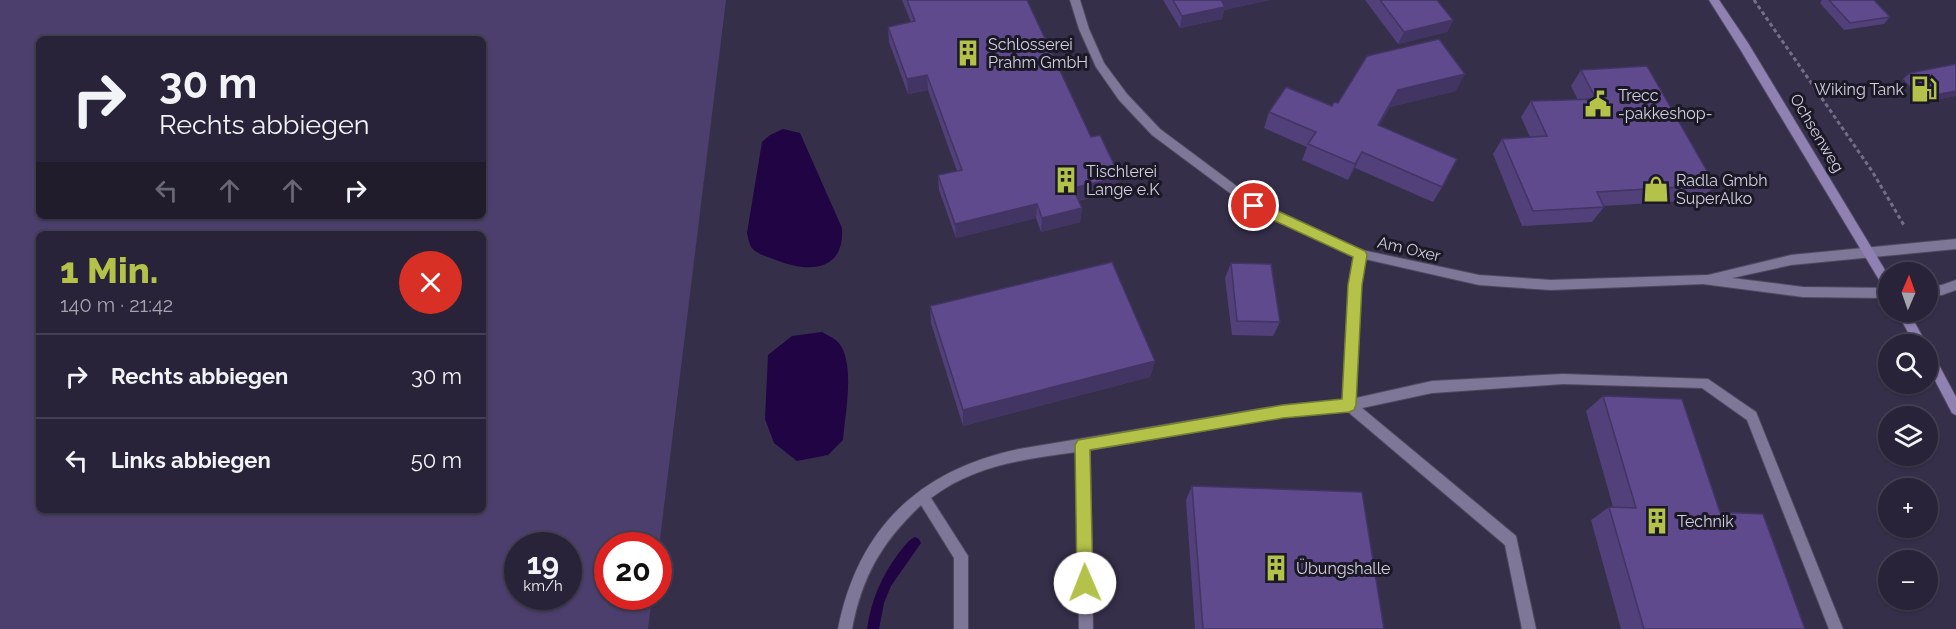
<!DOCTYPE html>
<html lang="de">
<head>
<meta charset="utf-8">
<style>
	body { margin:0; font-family:Raleway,sans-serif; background:#342f43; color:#f1f3f6; height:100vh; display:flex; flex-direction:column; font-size:22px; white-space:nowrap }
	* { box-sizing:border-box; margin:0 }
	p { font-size:20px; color:#a5a4ae }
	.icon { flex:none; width:33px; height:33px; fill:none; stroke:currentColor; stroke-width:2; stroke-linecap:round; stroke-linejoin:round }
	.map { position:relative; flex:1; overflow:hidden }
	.details { position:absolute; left:36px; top:231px; width:450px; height:282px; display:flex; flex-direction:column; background:#282338; border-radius:9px; box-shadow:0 2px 4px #0004,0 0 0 2px #444053 }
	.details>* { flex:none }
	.guide { position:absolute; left:36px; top:36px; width:450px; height:183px; border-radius:9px; box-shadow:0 2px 4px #0004,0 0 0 2px #444053; background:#282338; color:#f1f3f6; overflow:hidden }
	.needle { width:39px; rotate:2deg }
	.controls { position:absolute; left:1878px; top:262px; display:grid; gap:12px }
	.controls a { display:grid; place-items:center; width:60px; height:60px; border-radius:50%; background:#282338; box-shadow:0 2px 4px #0004,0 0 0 2px #444053; font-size:30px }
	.speed { position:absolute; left:504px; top:532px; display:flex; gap:12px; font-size:30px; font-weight:700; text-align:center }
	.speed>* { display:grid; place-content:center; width:78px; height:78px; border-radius:50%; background:#282338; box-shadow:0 2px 4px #0004,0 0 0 2px #444053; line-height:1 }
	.speed small { font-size:15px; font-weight:400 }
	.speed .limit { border:9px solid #d22; background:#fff; color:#111 }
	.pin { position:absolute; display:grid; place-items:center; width:51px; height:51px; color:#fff; margin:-26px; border:3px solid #fff; border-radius:50%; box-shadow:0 2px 6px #0007 }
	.me { position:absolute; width:66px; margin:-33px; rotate:359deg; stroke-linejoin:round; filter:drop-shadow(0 0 4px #0008) }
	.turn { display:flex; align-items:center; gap:21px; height:126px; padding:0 24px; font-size:27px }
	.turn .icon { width:78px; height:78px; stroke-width:2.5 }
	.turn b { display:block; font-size:42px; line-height:51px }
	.lanes { display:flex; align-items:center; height:57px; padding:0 24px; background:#0003; justify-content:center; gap:30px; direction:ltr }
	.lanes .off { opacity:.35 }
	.round { display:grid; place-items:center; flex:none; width:63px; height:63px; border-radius:32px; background:#342f43 }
	.headline { display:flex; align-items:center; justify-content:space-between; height:102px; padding:0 24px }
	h1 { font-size:36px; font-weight:800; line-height:45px; color:#b4c24a }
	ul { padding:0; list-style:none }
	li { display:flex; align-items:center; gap:18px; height:84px; padding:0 24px; border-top:2px solid #444053 }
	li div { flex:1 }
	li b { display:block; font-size:22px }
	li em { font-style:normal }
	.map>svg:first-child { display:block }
</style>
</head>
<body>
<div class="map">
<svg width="1956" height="629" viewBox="0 0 1956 629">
	<rect width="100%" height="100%" fill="#362f4a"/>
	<!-- green -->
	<path fill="#4c3f6d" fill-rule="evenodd" d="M0 0H726L659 547 608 546V597H652L648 629H0ZM39 39H483V216H39ZM39 234H483V510H39ZM518 546H568V597H518Z"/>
	<!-- water -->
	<path fill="#200444" d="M783 129 800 133 842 228C845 272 808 273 776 260 768 257 756 254 751 247 749 243 748 237 747 233L762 142 770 135Z
		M822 332C827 335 834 338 838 342 856 362 845 414 843 440L828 455 797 461 774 443 765 419 768 355 792 336Z"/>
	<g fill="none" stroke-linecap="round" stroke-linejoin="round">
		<!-- stream -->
		<path fill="#200444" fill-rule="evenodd" d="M915 537 919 539 921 543 891 586 884 603 879 629H867C871 601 881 577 898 554 903 548 908 540 915 537Z"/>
		<!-- lane casing -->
		<g stroke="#504a61" stroke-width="2">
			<path id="lane" d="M1360 249 1364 251 1366 254 1361 285 1356 398 1432 381 1563 374 1708 379 1756 412 1843 629H1829L1747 420 1702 388 1563 384 1432 393 1362 408 1516 536 1536 629H1522L1505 545 1347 411 1283 417 1090 450 1093 629H1079L1077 452C1025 459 974 465 931 498L968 556V629H954V558L921 505C882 542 862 576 852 629H838C858 528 919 470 1019 449L1283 405 1343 400 1349 285 1354 254 1356 251Z"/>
		</g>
		<!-- street casing -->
		<g stroke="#504a61" stroke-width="2">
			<path id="street" d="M1070 0H1080L1089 29 1104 63 1127 94 1160 129 1258 202 1362 250 1479 275 1551 280 1708 275 1791 255 1956 239V249L1791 265 1732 278 1803 287 1888 288V298L1803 297 1703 284 1551 290 1479 285 1356 257 1250 208 1152 135 1119 100 1096 67 1079 29Z
				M1956 280V290L1942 295 1928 296V286L1942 285Z"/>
		</g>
		<!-- secondary casing -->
		<g stroke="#504a61" stroke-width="2">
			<path id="secondary" d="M1709 0H1719L1748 43 1888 275V290L1884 288 1740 49Z
				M1897 312H1909L1927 345H1915Z
				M1928 351 1932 352 1956 397V415L1952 413 1928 367Z"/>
		</g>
		<!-- path -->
		<path stroke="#756f86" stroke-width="3" stroke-dasharray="4 3" stroke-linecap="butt" d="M1754 0 1872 171 1905 227"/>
		<!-- lane -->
		<use href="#lane" fill="#7f7797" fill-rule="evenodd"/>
		<!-- street -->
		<use href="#street" fill="#7f7797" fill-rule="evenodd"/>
		<!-- secondary -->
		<use href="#secondary" fill="#8f82b3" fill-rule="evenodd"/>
	</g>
	<!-- wall -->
	<path fill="#514079" d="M902 0H1027L1091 137 1117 191 1078 201 1082 208 1080 222 1041 232 1036 218 956 238 939 190 938 175 957 171 928 90 908 94 889 42 888 27 911 22Z
		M1163 0H1270L1224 10 1222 19 1180 28Z
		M1365 0H1437L1453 20 1447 32 1398 44Z
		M1822 0H1874L1890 17 1884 24 1844 30 1820 3Z
		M1581 70 1715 185 1701 200 1603 206 1604 207 1592 222 1522 226 1493 154 1502 139 1530 137 1521 117 1531 101 1578 100 1571 86Z
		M1910 73 1956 96 1924 102 1903 79Z
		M1456 91 1390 107 1379 126 1442 187 1433 202 1355 168 1348 180 1302 160 1307 147 1264 128 1269 112 1332 106 1338 103Z
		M1231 263 1280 322 1273 336 1232 335 1225 278Z
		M930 306 1155 361 1150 377 963 426 931 323Z
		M1603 396 1720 512 1805 629H1621L1591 520 1609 507H1613L1586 411Z
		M1192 486 1384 629H1195L1186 500Z"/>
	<!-- shaded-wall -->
	<path fill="#423463" d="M1221 0H1270L1224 10 1222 19 1180 28 1182 16Z
		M1453 20 1447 32 1398 44 1404 32Z
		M1465 74 1456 91 1390 107 1370 142 1378 125 1398 90Z
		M927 75 928 90 908 94 907 79Z
		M1956 91V96L1924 102 1931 96Z
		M1362 152 1355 168 1348 180 1355 164Z
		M1120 177 1117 191 1071 202 1073 188Z
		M1037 204 1036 218 956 238 955 224Z
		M1082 208 1080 222 1041 232 1042 218Z
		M1155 361 1150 377 963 426V410Z"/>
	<!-- building -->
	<path fill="#5e4a8d" stroke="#423463" stroke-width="1.5" d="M907 0H1027L1091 137 1100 135 1120 177 1073 188 1082 208 1042 218 1037 204 955 224 938 175 962 170 927 75 907 79 888 27 915 21Z
		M1173 0H1221L1225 7 1182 16Z
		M1380 0H1437L1453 20 1404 32Z
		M1829 0H1874L1890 17 1850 23Z
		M1439 39 1465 74 1398 90 1378 125 1457 159 1442 187 1362 152 1355 164 1308 144 1316 132 1269 112 1286 87 1332 106 1334 102 1338 103 1367 56Z
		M1956 64V91L1931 96 1910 73Z
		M1647 66 1715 185 1597 192 1604 207 1533 211 1502 139 1547 136 1531 101 1596 99 1581 70Z
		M1112 262 1155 361 963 410 930 306Z
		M1231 263 1271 264 1280 322 1237 321Z
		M1603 396 1682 399 1720 512 1763 514 1805 629H1644L1609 507 1636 508Z
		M1192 486 1362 492 1384 629H1203Z"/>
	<!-- route -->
	<path fill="#b4c24a" stroke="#757e30" stroke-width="1.5" d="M1254 200 1365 251 1367 255 1362 285 1356 405 1354 410 1349 412 1283 418 1090 450 1093 583 1091 588 1085 591 1080 588 1077 583 1075 445 1078 440 1283 405 1342 399 1348 285 1353 257 1249 209 1247 206Z"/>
	<!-- icons -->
	<defs>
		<g id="building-bare" transform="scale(2.07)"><path d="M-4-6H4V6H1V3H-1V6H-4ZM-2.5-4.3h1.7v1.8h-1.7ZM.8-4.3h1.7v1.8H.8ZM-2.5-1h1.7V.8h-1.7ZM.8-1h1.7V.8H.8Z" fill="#b4c24a" stroke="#1c1926" stroke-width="2.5" paint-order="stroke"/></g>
		<g id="fuel-bare" transform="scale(2.07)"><path d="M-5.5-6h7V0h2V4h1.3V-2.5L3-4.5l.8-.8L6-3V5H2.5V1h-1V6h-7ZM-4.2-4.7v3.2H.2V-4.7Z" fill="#b4c24a" stroke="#1c1926" stroke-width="2.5" paint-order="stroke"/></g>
		<g id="civic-bare" transform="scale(2.07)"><path d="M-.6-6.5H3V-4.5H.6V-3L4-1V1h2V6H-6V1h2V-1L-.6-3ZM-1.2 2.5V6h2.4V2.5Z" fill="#b4c24a" stroke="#1c1926" stroke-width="2.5" paint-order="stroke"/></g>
		<g id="shop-bare" transform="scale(2.07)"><path d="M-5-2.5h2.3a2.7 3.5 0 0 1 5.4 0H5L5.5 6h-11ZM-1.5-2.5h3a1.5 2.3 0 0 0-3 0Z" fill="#b4c24a" stroke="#1c1926" stroke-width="2.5" paint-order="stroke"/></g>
	</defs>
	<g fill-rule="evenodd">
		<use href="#building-bare" x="968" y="53"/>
		<use href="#fuel-bare" x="1924" y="89"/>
		<use href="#civic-bare" x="1598" y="104"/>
		<use href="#building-bare" x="1066" y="180"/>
		<use href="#shop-bare" x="1656" y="189"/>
		<use href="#building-bare" x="1657" y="521"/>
		<use href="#building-bare" x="1276" y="568"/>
	</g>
	<g text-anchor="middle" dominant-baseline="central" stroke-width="6" stroke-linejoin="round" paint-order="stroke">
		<!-- poi labels -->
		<g font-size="16" fill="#d3cfe1" stroke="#1c1926" text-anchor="start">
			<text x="988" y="44">Schlosserei<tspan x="988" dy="18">Prahm GmbH</tspan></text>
			<text x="1904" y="89" text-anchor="end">Wiking Tank</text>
			<text x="1618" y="95">Trecc<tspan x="1618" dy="18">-pakkeshop-</tspan></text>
			<text x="1086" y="171">Tischlerei<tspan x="1086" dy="18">Lange e.K</tspan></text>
			<text x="1676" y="180">Radla Gmbh<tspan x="1676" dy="18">SuperAlko</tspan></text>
			<text x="1677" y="521">Technik</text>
			<text x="1296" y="568">Übungshalle</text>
		</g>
		<!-- street labels -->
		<g font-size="16" fill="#d3cfe1" stroke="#1c1926">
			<text transform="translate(1817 133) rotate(59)">Ochsenweg</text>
			<text transform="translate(1409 249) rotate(13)">Am Oxer</text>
		</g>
	</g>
</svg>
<div class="controls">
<a><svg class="needle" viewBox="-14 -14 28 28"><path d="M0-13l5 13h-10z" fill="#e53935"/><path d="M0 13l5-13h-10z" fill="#a5a4ae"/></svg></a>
<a><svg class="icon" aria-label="search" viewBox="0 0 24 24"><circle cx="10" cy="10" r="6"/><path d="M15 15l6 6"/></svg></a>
<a><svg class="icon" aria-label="layers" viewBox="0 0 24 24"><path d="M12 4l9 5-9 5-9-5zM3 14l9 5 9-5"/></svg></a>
<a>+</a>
<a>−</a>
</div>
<div class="speed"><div>19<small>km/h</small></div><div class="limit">20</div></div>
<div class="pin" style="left:1254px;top:206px;background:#d93025"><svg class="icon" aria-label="arrive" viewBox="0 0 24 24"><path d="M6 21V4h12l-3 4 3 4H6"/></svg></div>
<svg class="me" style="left:1085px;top:583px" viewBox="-20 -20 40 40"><circle r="19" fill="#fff"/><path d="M0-13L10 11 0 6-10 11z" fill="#b4c24a"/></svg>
<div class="guide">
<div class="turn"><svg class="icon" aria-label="right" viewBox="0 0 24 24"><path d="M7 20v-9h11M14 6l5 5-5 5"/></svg><div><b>30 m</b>Rechts abbiegen</div></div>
<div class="lanes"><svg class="icon off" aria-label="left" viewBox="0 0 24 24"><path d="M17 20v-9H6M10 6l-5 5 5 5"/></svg><svg class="icon off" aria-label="ahead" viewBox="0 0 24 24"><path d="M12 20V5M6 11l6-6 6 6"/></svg><svg class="icon off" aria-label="ahead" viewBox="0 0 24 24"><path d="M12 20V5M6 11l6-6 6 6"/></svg><svg class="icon" aria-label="right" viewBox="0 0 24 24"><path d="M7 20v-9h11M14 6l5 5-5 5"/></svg></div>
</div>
<section class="details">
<div class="headline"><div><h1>1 Min.</h1><p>140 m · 21:42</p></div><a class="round" style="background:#d93025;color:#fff"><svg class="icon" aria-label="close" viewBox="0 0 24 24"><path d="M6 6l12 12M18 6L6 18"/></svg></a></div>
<ul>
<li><svg class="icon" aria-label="right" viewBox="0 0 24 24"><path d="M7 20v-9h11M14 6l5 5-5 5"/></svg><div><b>Rechts abbiegen</b></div><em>30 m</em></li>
<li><svg class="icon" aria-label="left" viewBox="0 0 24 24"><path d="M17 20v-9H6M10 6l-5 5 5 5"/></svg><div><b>Links abbiegen</b></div><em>50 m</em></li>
</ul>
</section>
</div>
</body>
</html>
